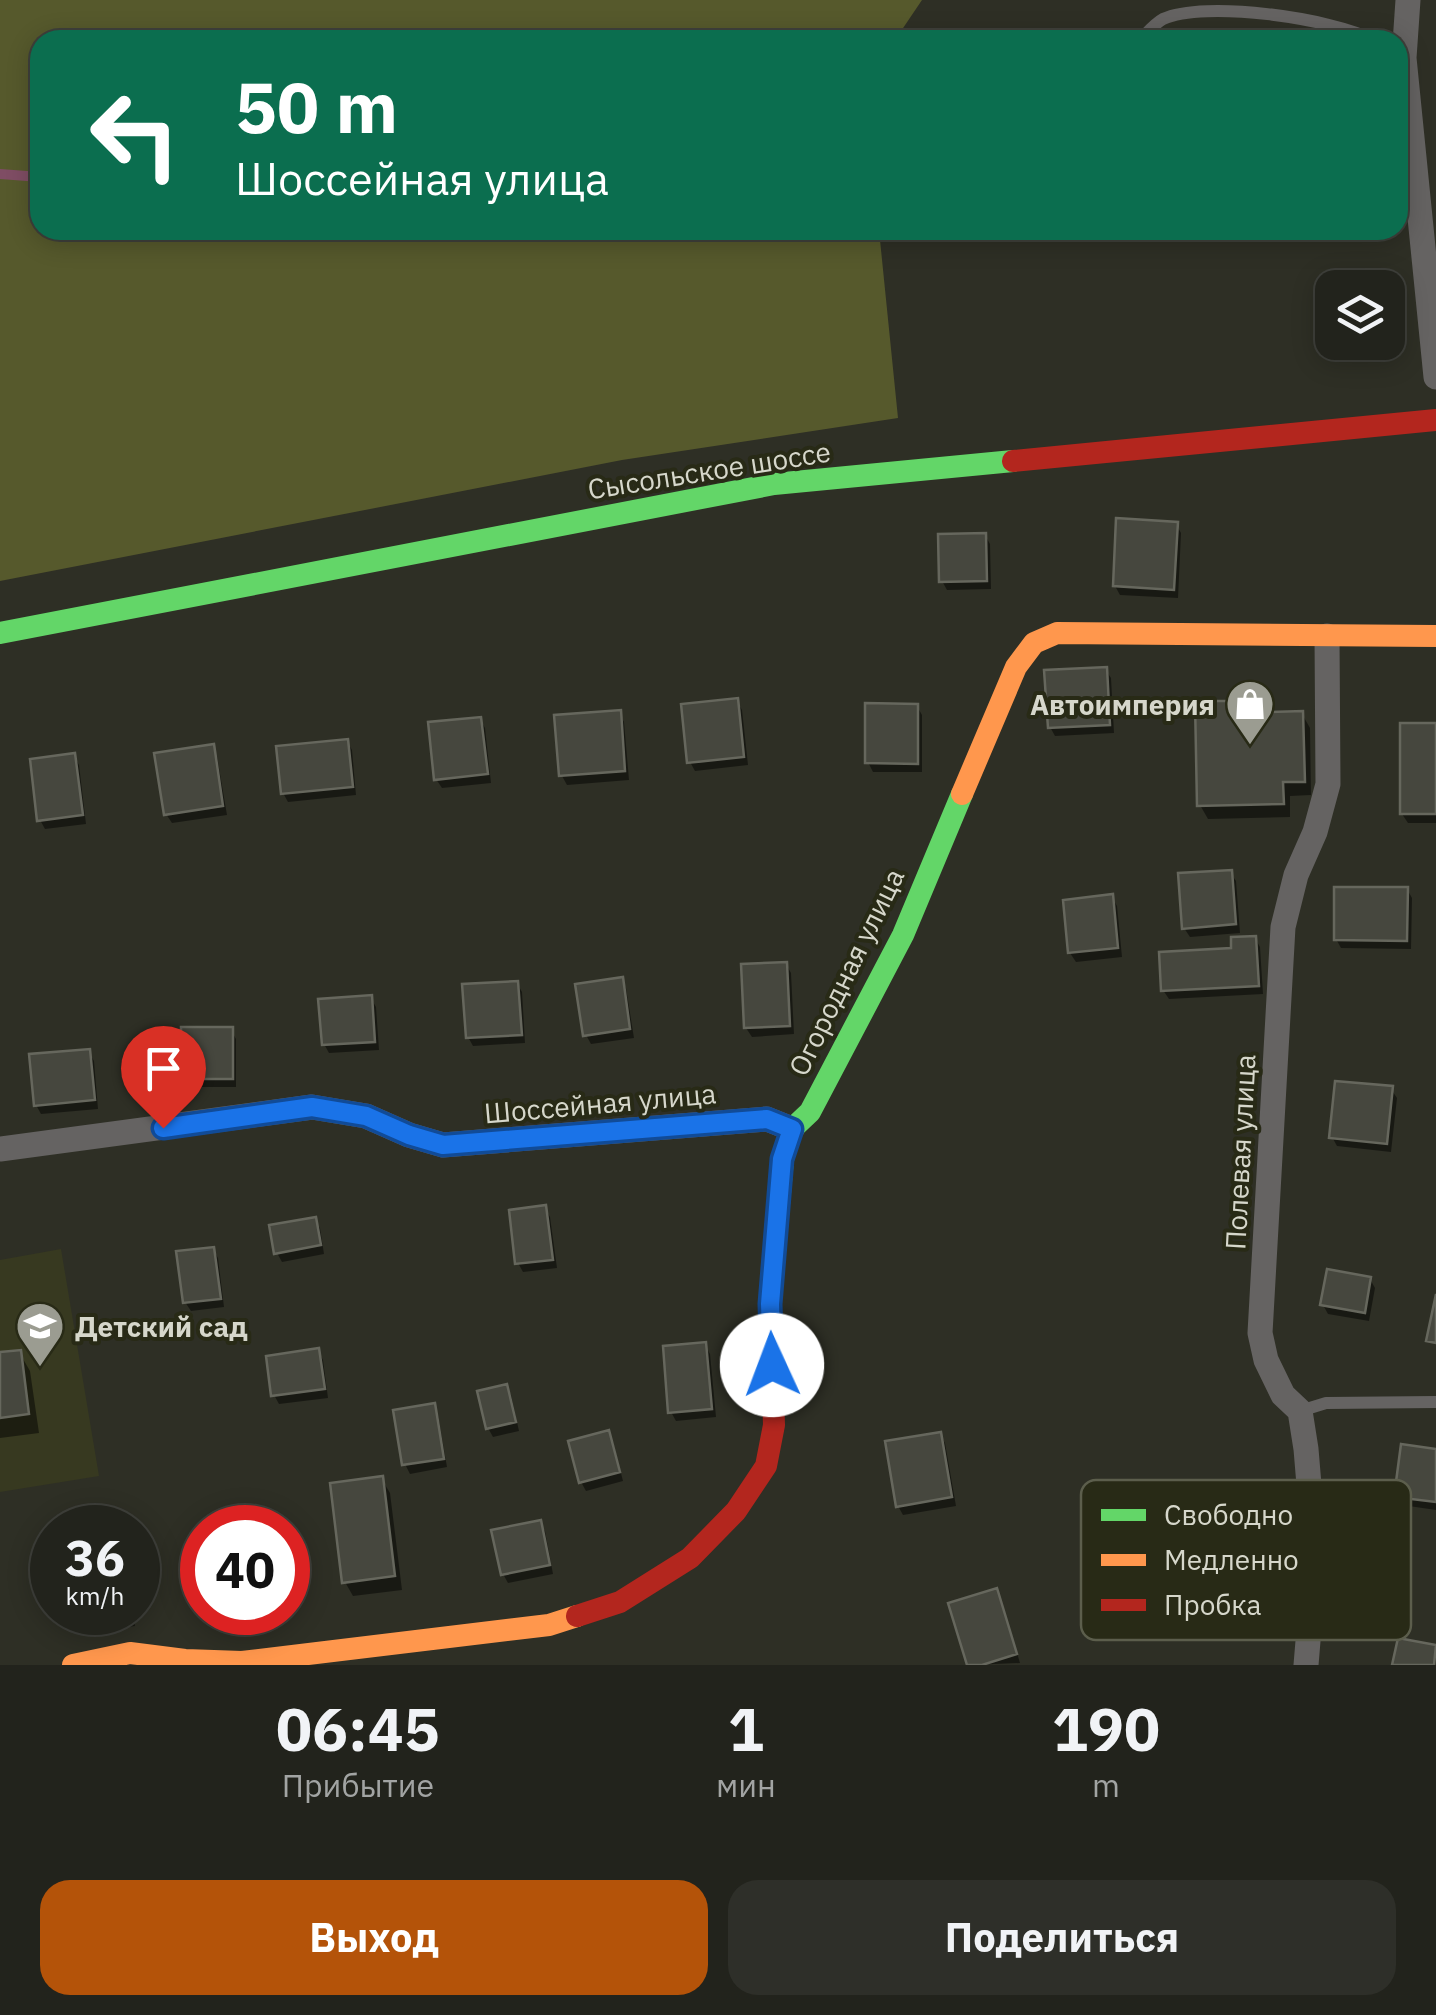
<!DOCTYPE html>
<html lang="ru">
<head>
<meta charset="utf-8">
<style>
	body { margin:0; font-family:"IBM Plex Sans",sans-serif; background:#2e2f29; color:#f1f3f6; height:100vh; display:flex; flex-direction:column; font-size:38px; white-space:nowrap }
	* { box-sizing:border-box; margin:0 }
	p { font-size:32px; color:#a2a4a3 }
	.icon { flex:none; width:55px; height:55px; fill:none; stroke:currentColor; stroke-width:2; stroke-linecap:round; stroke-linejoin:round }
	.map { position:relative; height:1665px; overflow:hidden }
	.side { display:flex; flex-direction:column; background:#22231c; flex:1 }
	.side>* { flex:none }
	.top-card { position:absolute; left:30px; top:30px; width:1378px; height:210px; border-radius:30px; box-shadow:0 5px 25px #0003,0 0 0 2px #3f403b; background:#0b6e4f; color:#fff; overflow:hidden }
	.controls { position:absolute; left:1315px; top:270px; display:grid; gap:20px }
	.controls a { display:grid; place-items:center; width:90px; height:90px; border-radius:20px; background:#22231c; box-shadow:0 5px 25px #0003,0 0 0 2px #3f403b; font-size:50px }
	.speed { position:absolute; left:30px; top:1505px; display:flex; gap:20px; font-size:50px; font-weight:700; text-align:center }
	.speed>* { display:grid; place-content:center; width:130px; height:130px; border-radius:50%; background:#22231c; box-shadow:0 5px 25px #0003,0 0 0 2px #3f403b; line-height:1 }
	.speed small { font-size:25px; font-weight:400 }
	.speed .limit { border:15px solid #d22; background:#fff; color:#111 }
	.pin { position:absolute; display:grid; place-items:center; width:85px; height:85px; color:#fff; margin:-102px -42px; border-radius:50% 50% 50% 0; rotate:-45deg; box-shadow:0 0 10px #0007 }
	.pin .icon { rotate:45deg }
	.me { position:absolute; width:110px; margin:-55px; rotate:358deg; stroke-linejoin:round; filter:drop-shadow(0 0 8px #0008) }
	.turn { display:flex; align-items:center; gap:35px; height:210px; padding:0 40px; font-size:45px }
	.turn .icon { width:130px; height:130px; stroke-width:2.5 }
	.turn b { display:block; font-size:70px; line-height:85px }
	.eta { display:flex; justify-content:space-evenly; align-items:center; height:170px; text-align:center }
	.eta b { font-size:60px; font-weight:800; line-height:70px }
	.button { display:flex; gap:20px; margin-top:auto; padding:20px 40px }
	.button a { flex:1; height:115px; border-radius:30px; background:#b45309; color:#fff; font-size:40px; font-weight:800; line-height:115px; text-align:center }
	.button a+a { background:#2e2f29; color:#f1f3f6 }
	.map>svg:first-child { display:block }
</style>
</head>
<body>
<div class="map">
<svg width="1436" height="1665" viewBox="0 0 1436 1665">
	<rect width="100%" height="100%" fill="#2e2f25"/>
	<!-- built -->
	<path fill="#373920" d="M61 1249 99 1476 0 1492V1260Z"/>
	<!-- green -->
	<path fill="#56592c" d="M0 0H922L895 40H40V230H879L898 418 622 460 0 581Z"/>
	<!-- shadow -->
	<path fill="#0007" d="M1176 524 1181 533 1178 598 1120 595 1115 586Z
		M985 535 990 544 991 589 947 590 942 581Z
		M1105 669 1111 678 1114 733 1055 736 1050 727Z
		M737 701 742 710 748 765 695 771 690 762Z
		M1238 703 1245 715 1302 714 1310 728 1311 795 1290 796V817L1208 819 1200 805Z
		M917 706 922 715V772H873L868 762Z
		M619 713 624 722 629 780 567 785 562 776Z
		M480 719 485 728 491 783 442 788 436 779Z
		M1436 726V823H1408L1402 814Z
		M347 741 352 750 356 795 288 802 283 793Z
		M212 747 217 756 227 815 172 823 166 814Z
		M74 756 79 765 86 824 45 829 40 820Z
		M1230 872 1236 881 1240 933 1190 937 1184 928Z
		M1407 889 1412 898 1411 949 1341 948 1336 939Z
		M1112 897 1117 906 1122 957 1076 962 1070 953Z
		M1255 938 1260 947 1263 994 1169 999 1163 990Z
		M786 964 791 973 794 1034 752 1037 746 1028Z
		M621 980 626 988 634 1038 591 1044 586 1035Z
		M517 983 522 992 525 1043 473 1046 468 1037Z
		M371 998 376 1007 379 1050 329 1053 324 1044Z
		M231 1030 236 1039V1087H189L184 1078Z
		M89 1052 94 1061 98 1109 41 1114 36 1105Z
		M1391 1089 1397 1098 1391 1152 1337 1146 1332 1137Z
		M545 1208 550 1217 557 1268 523 1272 518 1263Z
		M314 1219 320 1228 324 1254 282 1262 277 1253Z
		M213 1249 218 1258 224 1307 191 1311 185 1302Z
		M1370 1279 1375 1288 1369 1321 1328 1314 1323 1305Z
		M705 1345 710 1354 716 1417 676 1421 671 1412Z
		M318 1351 323 1360 328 1398 279 1404 274 1395Z
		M19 1352 30 1371 39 1433 0 1438V1355Z
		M506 1386 511 1395 519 1431 493 1437 488 1428Z
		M433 1406 438 1415 447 1467 410 1474 405 1464Z
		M608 1433 613 1442 623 1481 586 1491 581 1482Z
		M940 1434 945 1443 956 1506 903 1515 898 1506Z
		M1436 1451V1510L1402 1505 1397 1496Z
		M381 1478 390 1493 402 1590 353 1596 345 1582Z
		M539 1522 545 1531 553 1574 508 1583 503 1574Z
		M996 1591 1001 1600 1020 1663 970 1665Z
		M84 1612H133L135 1626 91 1633 86 1624Z
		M219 1612H263V1613L223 1619Z"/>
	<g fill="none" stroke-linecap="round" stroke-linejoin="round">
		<!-- stream -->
		<path stroke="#7f4d64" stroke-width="10" d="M0 174 40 177"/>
	</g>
	<!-- building -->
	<path fill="#46473e" stroke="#66675d" stroke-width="2.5" d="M1116 518 1178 522 1174 590 1113 586Z
		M986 533 987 581 939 582 938 534Z
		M1107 667 1110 725 1048 728 1044 670Z
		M738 698 744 757 687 763 681 704Z
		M1195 701H1240V713L1303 711 1305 782H1283L1284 804 1197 806Z
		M865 703 918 704V764L865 763Z
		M621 710 625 771 559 776 554 715Z
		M481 717 488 774 434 780 428 722Z
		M1400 723H1436V814H1400Z
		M348 739 353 787 281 794 276 746Z
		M214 744 223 806 164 815 154 753Z
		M75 753 83 815 37 821 30 759Z
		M1232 870 1236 924 1182 929 1178 873Z
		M1334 887H1408L1407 941 1334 940Z
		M1113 894 1118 948 1068 953 1063 900Z
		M1256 936 1259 986 1161 991 1159 952 1231 948V937Z
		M787 962 790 1026 744 1028 741 964Z
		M623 977 630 1029 583 1036 575 984Z
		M518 981 522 1035 466 1038 462 984Z
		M372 995 375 1042 322 1045 318 999Z
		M181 1027H233V1079H181Z
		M90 1049 95 1100 34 1106 29 1054Z
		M1335 1081 1393 1086 1387 1144 1329 1138Z
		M546 1205 553 1260 515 1264 509 1210Z
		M316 1217 321 1245 274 1254 269 1225Z
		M214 1247 221 1299 183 1303 176 1251Z
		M1327 1269 1371 1277 1365 1313 1320 1305Z
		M1436 1294V1343L1426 1341Z
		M706 1342 712 1409 668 1413 663 1346Z
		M319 1348 325 1389 271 1396 266 1356Z
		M21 1350 29 1414 0 1418V1352Z
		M507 1384 516 1422 486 1429 477 1391Z
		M435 1403 444 1459 402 1465 393 1410Z
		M609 1430 620 1472 579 1483 568 1441Z
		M941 1432 952 1497 896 1507 885 1441Z
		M1401 1444 1436 1449V1502L1394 1497Z
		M383 1476 395 1576 342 1583 330 1483Z
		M541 1520 550 1565 501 1575 491 1530Z
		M997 1588 1017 1654 982 1665H967L948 1603Z
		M81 1612H131L132 1617 83 1625Z
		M1398 1638 1436 1645 1434 1665H1392Z"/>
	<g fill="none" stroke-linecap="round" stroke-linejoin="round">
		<!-- lane -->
		<path stroke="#656362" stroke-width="12" d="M1140 40C1147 33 1154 24 1163 19 1204 0 1331 18 1373 40
			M1300 1411 1326 1403 1436 1402"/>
		<!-- street -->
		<path stroke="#656362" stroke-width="25" d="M1408 0 1404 58 1436 377
			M0 1149 312 1107 366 1116 409 1135 443 1145 767 1119 792 1129
			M1306 1665 1310 1617 1312 1521 1306 1449 1300 1411 1283 1395 1266 1360 1260 1333 1283 927 1296 875 1315 832 1328 784 1327 636"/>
		<!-- fast -->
		<path stroke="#63d668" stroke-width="22" d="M0 633 774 484 1013 461
			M770 1306 783 1159 792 1129 810 1112 903 935 962 794"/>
		<!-- slow -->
		<path stroke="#ff974d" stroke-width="22" d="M962 794 1016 667 1034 643 1057 633 1436 636
			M73 1665 130 1653 185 1660 242 1662 549 1625 577 1616"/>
		<!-- jam -->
		<path stroke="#b3261e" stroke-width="22" d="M1013 461 1436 420
			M577 1616 620 1602 690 1558 736 1511 766 1466 774 1425 770 1306"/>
	</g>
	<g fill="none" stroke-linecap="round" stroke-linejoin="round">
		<!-- route casing -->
		<g stroke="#114b97" stroke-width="25">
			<path id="route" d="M163 1128 312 1107 366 1116 409 1135 443 1145 767 1119 792 1129 782 1159 770 1304 772 1365"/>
		</g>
		<!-- route -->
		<use href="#route" stroke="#1a73e8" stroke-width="18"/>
	</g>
	<!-- icons -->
	<defs>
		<g id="shop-pin" transform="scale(2.5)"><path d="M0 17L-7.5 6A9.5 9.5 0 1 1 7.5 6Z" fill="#9b9c91" stroke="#282a16"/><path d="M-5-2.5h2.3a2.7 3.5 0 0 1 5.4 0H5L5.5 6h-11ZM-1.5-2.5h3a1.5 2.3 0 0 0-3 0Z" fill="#fff"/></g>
		<g id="school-pin" transform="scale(2.5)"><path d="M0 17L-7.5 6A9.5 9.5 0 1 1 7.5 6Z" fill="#9b9c91" stroke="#282a16"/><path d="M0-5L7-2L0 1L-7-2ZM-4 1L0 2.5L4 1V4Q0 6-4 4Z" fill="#fff"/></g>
	</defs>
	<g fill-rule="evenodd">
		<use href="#shop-pin" x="1250" y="704"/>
		<use href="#school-pin" x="40" y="1326"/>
	</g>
	<g text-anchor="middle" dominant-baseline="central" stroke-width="8" stroke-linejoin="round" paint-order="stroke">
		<!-- street labels -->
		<g font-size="28" fill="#d6d7cb" stroke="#282a16">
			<text transform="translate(709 470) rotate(-9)">Сысольское шоссе</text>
			<text transform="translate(846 972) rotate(-64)">Огородная улица</text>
			<text transform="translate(600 1103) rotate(-5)">Шоссейная улица</text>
			<text transform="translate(1240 1152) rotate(-87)">Полевая улица</text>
		</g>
		<!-- poi labels -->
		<g font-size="28" font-weight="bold" fill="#d6d7cb" stroke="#282a16" text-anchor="end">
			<text x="1215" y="704">Автоимперия</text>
			<text x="75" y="1326" text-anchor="start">Детский сад</text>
		</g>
	</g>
	<!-- legend -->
	<rect x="1081" y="1480" width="330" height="160" rx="15" fill="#282a16" stroke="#5c5e4c" stroke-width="2.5"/>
	<rect x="1101" y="1509" width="45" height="12" fill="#63d668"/>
	<rect x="1101" y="1554" width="45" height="12" fill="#ff974d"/>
	<rect x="1101" y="1599" width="45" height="12" fill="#b3261e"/>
	<g font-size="28" fill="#d6d7cb">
		<text x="1164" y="1525">Свободно</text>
		<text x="1164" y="1570">Медленно</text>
		<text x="1164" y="1615">Пробка</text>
	</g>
</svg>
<div class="controls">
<a><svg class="icon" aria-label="layers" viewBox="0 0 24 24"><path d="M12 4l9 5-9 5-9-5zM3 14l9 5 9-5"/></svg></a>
</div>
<div class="speed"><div>36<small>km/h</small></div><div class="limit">40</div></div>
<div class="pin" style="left:163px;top:1128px;background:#d93025"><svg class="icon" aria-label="arrive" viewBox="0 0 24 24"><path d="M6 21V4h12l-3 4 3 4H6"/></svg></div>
<svg class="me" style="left:772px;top:1365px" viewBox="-20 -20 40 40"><circle r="19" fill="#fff"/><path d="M0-13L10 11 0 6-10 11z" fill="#1a73e8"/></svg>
<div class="top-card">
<div class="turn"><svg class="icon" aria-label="left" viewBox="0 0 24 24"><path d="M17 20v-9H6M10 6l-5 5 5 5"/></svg><div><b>50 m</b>Шоссейная улица</div></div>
</div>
</div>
<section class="side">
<div class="eta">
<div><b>06:45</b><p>Прибытие</p></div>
<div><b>1</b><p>мин</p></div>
<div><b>190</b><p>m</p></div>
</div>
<div class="button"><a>Выход</a><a>Поделиться</a></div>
</section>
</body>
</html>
